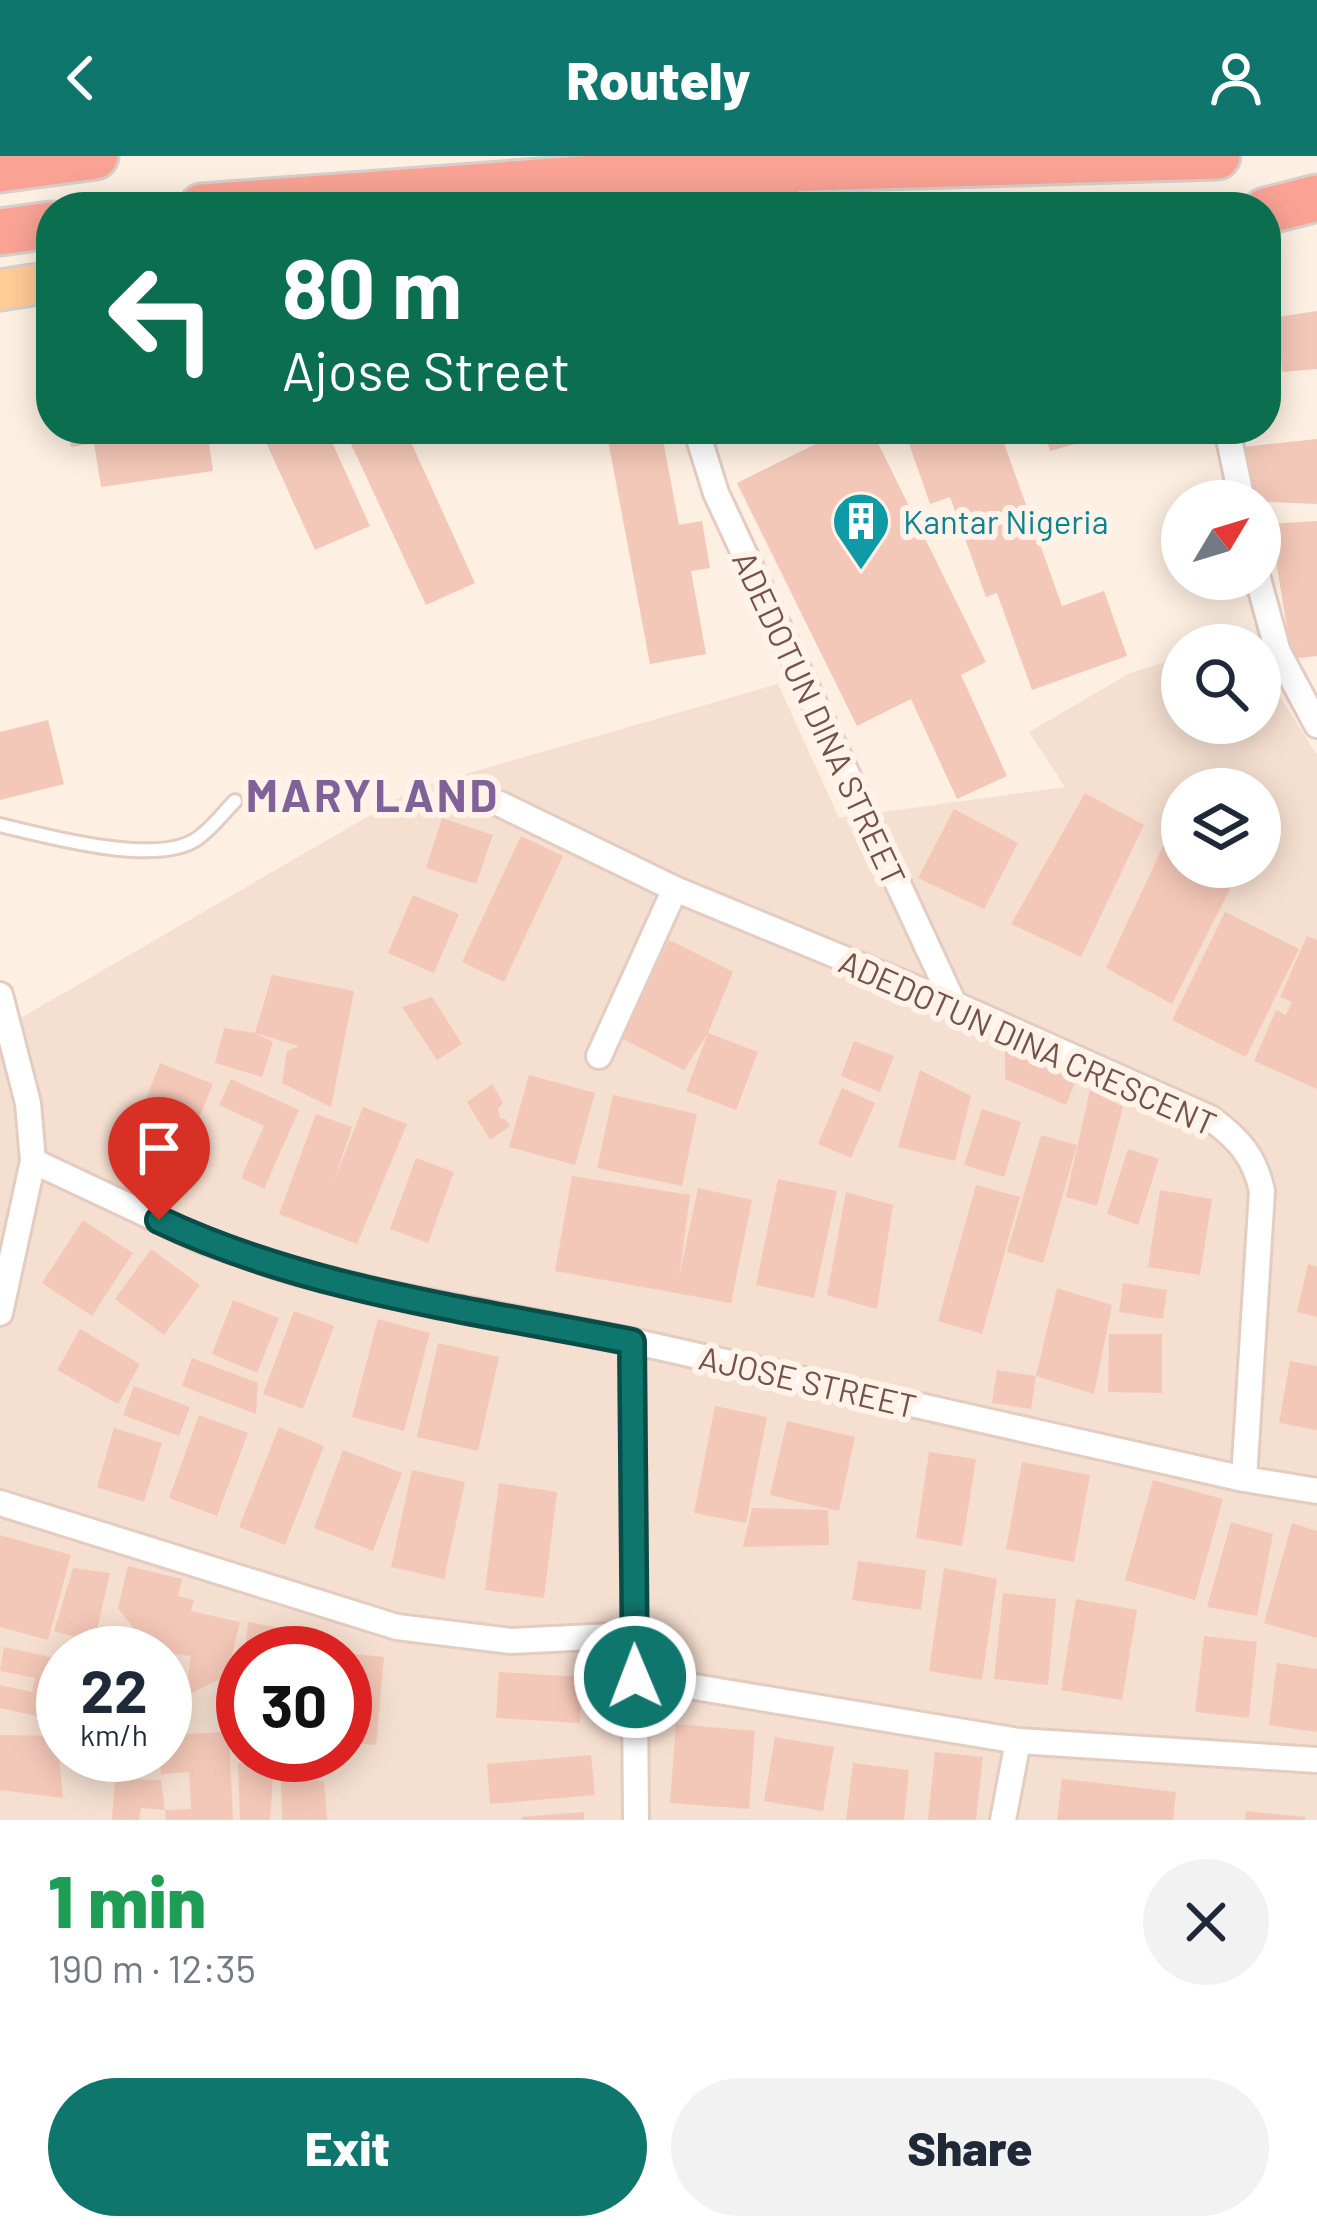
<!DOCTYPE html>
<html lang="en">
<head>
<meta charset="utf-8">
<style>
	body { margin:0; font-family:Barlow,sans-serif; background:#f2f2f3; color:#1f2937; height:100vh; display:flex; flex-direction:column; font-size:45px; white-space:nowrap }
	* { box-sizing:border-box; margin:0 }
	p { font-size:39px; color:#747a83 }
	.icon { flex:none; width:66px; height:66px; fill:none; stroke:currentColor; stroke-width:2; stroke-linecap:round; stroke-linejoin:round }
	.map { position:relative; height:1664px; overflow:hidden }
	.panel { display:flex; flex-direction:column; background:#fff; flex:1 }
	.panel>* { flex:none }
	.top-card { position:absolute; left:36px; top:36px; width:1245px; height:252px; border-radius:48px; box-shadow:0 6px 30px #0003; background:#0b6e4f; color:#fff; overflow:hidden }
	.needle { width:78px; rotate:52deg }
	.tools { position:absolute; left:1161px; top:324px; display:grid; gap:24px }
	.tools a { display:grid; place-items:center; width:120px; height:120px; border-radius:50%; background:#fff; box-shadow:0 6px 30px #0003; font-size:60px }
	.speed { position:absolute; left:36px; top:1470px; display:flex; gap:24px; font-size:60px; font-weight:700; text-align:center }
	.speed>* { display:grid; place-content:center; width:156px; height:156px; border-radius:50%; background:#fff; box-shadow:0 6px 30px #0003; line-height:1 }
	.speed small { font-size:30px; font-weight:400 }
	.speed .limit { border:18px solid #d22; background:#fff; color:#111 }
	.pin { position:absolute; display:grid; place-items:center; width:102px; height:102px; color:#fff; margin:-123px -51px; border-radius:50% 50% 50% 0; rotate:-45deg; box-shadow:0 0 12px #0007 }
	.pin .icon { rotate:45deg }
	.me { position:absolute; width:132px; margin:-66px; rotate:359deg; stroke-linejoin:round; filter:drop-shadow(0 0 9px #0008) }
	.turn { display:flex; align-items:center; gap:42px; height:252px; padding:0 48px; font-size:54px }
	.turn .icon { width:156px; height:156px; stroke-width:2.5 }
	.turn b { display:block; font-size:84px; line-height:102px }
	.round { display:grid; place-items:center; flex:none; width:126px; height:126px; border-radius:63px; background:#f2f2f3 }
	.headline { display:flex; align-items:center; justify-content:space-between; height:204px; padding:0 48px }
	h1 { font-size:72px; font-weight:800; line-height:90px; color:#1e9e55 }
	.button { display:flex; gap:24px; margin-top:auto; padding:24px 48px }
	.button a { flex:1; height:138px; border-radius:72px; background:#0f766e; color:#fff; font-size:48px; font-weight:800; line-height:138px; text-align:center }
	.button a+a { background:#f2f2f3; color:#1f2937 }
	header { display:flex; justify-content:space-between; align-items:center; height:156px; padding:0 48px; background:#0f766e; color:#fff; font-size:54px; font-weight:800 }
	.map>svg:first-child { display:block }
</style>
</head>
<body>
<header><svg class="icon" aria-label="back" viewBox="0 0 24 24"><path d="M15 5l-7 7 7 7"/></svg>Routely<svg class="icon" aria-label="person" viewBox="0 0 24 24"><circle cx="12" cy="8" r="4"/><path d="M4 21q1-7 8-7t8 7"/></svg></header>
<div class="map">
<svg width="1317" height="1664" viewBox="0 0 1317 1664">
	<rect width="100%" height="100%" fill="#fdefe1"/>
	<!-- residential -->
	<path fill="#f5dfd0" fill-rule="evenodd" d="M1182 501V567H1260V509L1317 599V1664H0V874L417 632 778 528 839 662 1065 631 1029 576 1130 517ZM1182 633H1260V711H1182ZM63 1497H165V1599H63ZM243 1497H345V1599H243Z"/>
	<!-- building -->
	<path fill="#f4c8b8" d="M1317 155V213L1282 216 1278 161Z
		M68 273H207L213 315 101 331 94 287 71 291Z
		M260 273H326L370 370 315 394Z
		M344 273H405L475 427 426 449Z
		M606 273H661L679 369 702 365 710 412 691 415 706 498 650 508Z
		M846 273H871L986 506 961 519 1007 620 957 643 911 543 857 570 737 327Z
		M904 273H999L1062 450 1104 435 1127 500 1032 534 997 437 986 441 950 341 930 348Z
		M1043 273H1124V274L1050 295Z
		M1317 283V348L1249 345 1242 291Z
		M1317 365V500L1292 503 1270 368Z
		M48 564 64 628 0 644V576Z
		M1085 637 1144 669 1081 801 1011 768Z
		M954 653 1018 687 984 753 918 722Z
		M442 662 493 679 476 728 426 712Z
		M521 680 563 700 504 826 462 806Z
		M1166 684 1182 693V711H1214L1235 723 1172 848 1106 812Z
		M413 739 459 758 434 817 388 797Z
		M1225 756 1299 793 1246 901 1172 864Z
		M1307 780 1317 784V933L1254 905 1276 854 1286 859 1292 846 1280 841Z
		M669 784 733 816 708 877 684 914 621 882Z
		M272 819 354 835 331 951 282 927 287 895 299 890 255 877 273 886 262 921 215 907 224 872 255 877Z
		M432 841 462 888 437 904 402 851Z
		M708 877 758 896 736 954 686 935Z
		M854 885 894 900 880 936 841 920Z
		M1005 895 1076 924 1066 949 1005 923Z
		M160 907 213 928 174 1022 123 1001Z
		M920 914 971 940 955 1005 898 991Z
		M529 919 595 937 575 1009 509 991Z
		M231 923 299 954 264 1033 241 1022 264 970 219 949Z
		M492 928 503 946 498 953 500 962 505 963 510 970 490 984 467 946Z
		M842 932 875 947 851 1002 818 988Z
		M1090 934 1123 951 1097 1050 1066 1041Z
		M613 939 697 958 682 1030 597 1012Z
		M363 951 407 968 357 1088 279 1058 316 958 352 971 333 1028Z
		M982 953 1021 966 1004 1021 964 1009Z
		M1041 979 1077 989 1043 1107 1007 1096Z
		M1128 993 1159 1003 1138 1069 1107 1058Z
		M416 1002 454 1016 428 1087 390 1073Z
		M572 1020 690 1039 679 1121 698 1032 752 1044 731 1147 555 1115Z
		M778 1023 837 1035 814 1142 756 1129Z
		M976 1029 1020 1041 982 1178 938 1165Z
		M1160 1034 1212 1043 1200 1119 1148 1111Z
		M846 1036 893 1049 877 1153 827 1139Z
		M83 1064 133 1097 92 1160 42 1127Z
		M151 1093 200 1129 164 1179 115 1143Z
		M1308 1108 1317 1111V1161L1297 1156Z
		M1123 1127 1167 1134 1163 1163 1119 1156Z
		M1057 1132 1112 1149 1094 1238 1036 1220 1031 1253 992 1247 997 1214 1036 1220Z
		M233 1144 279 1162 257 1217 212 1198Z
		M294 1155 334 1170 303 1253 263 1238Z
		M378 1163 430 1177 404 1275 352 1261Z
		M80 1173 140 1208 118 1248 57 1214Z
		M1109 1178H1162V1237L1108 1236Z
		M438 1187 499 1201 478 1295 417 1281Z
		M192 1202 258 1227 256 1258 182 1230Z
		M1290 1205 1317 1210V1274L1279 1267Z
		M134 1230 190 1251 179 1280 123 1259Z
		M715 1250 767 1261 746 1367 694 1357Z
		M199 1259 248 1277 217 1360 169 1342Z
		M787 1265 855 1281 839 1355 770 1339Z
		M279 1271 324 1290 285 1389 239 1371Z
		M114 1272 162 1287 144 1346 97 1331Z
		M343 1294 402 1317 373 1395 314 1372Z
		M929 1296 976 1303 962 1390 916 1382Z
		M1022 1306 1090 1319 1074 1406 1006 1393Z
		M412 1314 465 1326 444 1423 391 1411Z
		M1153 1324 1223 1343 1195 1444 1125 1424Z
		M499 1327 557 1336 544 1442 485 1434Z
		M752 1352 828 1354 829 1389 743 1391Z
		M1231 1366 1273 1378 1257 1460 1207 1451Z
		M1292 1367 1317 1375V1482L1264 1467Z
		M0 1379 71 1399 48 1484 0 1471Z
		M858 1405 926 1414 921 1454 852 1444Z
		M128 1410 182 1423 178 1440 194 1444 191 1455 240 1466 227 1520 185 1540 191 1500 156 1495V1497H131L134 1473 118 1452Z
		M73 1412 110 1417 94 1486 54 1475Z
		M944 1412 997 1423 982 1524 929 1515Z
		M1003 1437 1056 1443 1048 1529 994 1523Z
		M1076 1443 1137 1454 1122 1544 1061 1534Z
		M248 1466 306 1477 303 1497H245Z
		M1204 1480 1257 1486 1249 1562 1195 1556Z
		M4 1491 63 1504V1566L0 1552V1529L32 1536 35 1522 0 1515Z
		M345 1497 384 1501 376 1589 345 1586Z
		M1277 1507 1317 1513V1576L1269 1569Z
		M499 1516 582 1521 580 1567 496 1562Z
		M240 1537H243V1589L234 1588Z
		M676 1568 755 1575 749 1653 670 1647Z
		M229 1576 233 1664H166L165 1654 191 1653 189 1616 161 1618 160 1599H165V1579Z
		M0 1579 57 1580 63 1642 0 1634Z
		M775 1581 834 1591 823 1655 764 1645Z
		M935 1596 983 1601 976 1664H928Z
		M591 1599 595 1639 490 1648 487 1608Z
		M238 1607H274L270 1664H240Z
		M853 1607 909 1614 904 1664H846Z
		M281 1622 324 1625 327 1664H282Z
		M115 1623 161 1624 165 1654 141 1652 139 1664H112Z
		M1062 1623 1176 1636 1173 1664H1057Z
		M1246 1655 1305 1661V1664H1245Z
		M584 1656V1664H522V1661Z"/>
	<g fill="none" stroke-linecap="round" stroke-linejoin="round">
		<!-- lane casing -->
		<g stroke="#e4ccc0" stroke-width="18">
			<path id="lane" d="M0 669C46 680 154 710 195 684 210 675 223 657 235 645"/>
		</g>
		<!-- street casing -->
		<g stroke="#e4ccc0" stroke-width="30">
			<path id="street" d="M696 273 716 337 954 848
				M1227 273 1242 345
				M1258 423 1278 496 1317 569
				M500 648 675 733 954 848 1210 962C1238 982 1255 1001 1262 1035L1244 1323
				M0 839 28 947 33 1005 0 1157
				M599 900 675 733
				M33 1005 201 1084 293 1115 388 1138 632 1185 1244 1323 1317 1335
				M632 1185 636 1664
				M0 1347 397 1471 511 1485 634 1479
				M635 1521 1018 1585 1317 1604
				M1003 1664 1018 1585"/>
		</g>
		<!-- primary casing -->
		<g stroke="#d8cfcb" stroke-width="45">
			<path id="primary" d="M0 134 51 126"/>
		</g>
		<!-- highway casing -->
		<g stroke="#d8cfcb" stroke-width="51">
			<path id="highway" d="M0 13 95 0
				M707 27 782 51
				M202 51 675 16 1217 0
				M1266 55 1317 42
				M0 76 51 69"/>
		</g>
		<!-- lane -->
		<use href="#lane" stroke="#fff" stroke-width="12"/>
		<!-- street -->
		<use href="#street" stroke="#fff" stroke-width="24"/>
		<!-- primary -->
		<use href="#primary" stroke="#ffcb97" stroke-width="39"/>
		<!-- highway -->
		<use href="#highway" stroke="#faa395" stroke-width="45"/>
	</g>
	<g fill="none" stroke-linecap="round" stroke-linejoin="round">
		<!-- route casing -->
		<g stroke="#0a4d48" stroke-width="30">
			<path id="route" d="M159 1064C307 1134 473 1154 632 1186L635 1521"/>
		</g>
		<!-- route -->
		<use href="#route" stroke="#0f766e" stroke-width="21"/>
	</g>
	<!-- icons -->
	<defs>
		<g id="building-pin" transform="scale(3)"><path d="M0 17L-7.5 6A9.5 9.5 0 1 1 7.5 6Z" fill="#0f9aa8" stroke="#fff3e9"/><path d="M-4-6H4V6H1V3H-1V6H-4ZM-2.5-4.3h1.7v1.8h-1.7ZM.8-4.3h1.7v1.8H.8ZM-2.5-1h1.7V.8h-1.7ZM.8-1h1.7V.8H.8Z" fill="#fff"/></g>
	</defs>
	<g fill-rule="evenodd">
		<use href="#building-pin" x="861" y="365"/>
	</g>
	<g text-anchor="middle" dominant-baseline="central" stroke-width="12" stroke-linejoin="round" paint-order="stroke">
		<!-- culture labels -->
		<g font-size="33" fill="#0d838f" stroke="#fff3e9" text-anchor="start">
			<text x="903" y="365">Kantar Nigeria</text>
		</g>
		<!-- street labels -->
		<g font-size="33" fill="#755247" stroke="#fff3e9">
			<text transform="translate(820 562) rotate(65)">ADEDOTUN DINA STREET</text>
			<text transform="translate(1028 886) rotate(24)">ADEDOTUN DINA CRESCENT</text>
			<text transform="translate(808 1225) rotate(13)">AJOSE STREET</text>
		</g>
		<!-- district labels -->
		<g font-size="45" font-weight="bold" letter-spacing="3" fill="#806299" stroke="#fff3e9">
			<text x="373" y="638">MARYLAND</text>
		</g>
	</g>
</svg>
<div class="tools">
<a><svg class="needle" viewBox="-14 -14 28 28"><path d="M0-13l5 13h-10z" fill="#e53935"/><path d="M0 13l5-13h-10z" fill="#747a83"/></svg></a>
<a><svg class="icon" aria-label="search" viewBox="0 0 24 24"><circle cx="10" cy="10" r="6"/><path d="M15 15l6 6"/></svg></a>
<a><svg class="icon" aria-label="layers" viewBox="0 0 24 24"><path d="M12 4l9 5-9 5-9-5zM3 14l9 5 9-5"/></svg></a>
</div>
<div class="speed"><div>22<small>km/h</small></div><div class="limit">30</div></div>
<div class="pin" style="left:159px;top:1064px;background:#d93025"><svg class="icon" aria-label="arrive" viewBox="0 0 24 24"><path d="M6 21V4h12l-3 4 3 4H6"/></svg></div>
<svg class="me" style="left:635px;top:1521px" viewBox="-20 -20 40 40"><circle r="17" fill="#0f766e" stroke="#fff" stroke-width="3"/><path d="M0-11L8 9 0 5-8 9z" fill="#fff"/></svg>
<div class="top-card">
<div class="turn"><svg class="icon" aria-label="left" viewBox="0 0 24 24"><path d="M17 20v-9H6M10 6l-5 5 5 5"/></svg><div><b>80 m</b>Ajose Street</div></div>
</div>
</div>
<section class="panel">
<div class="headline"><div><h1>1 min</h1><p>190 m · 12:35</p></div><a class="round"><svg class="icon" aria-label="close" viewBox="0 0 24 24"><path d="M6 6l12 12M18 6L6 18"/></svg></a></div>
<div class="button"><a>Exit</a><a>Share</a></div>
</section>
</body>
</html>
